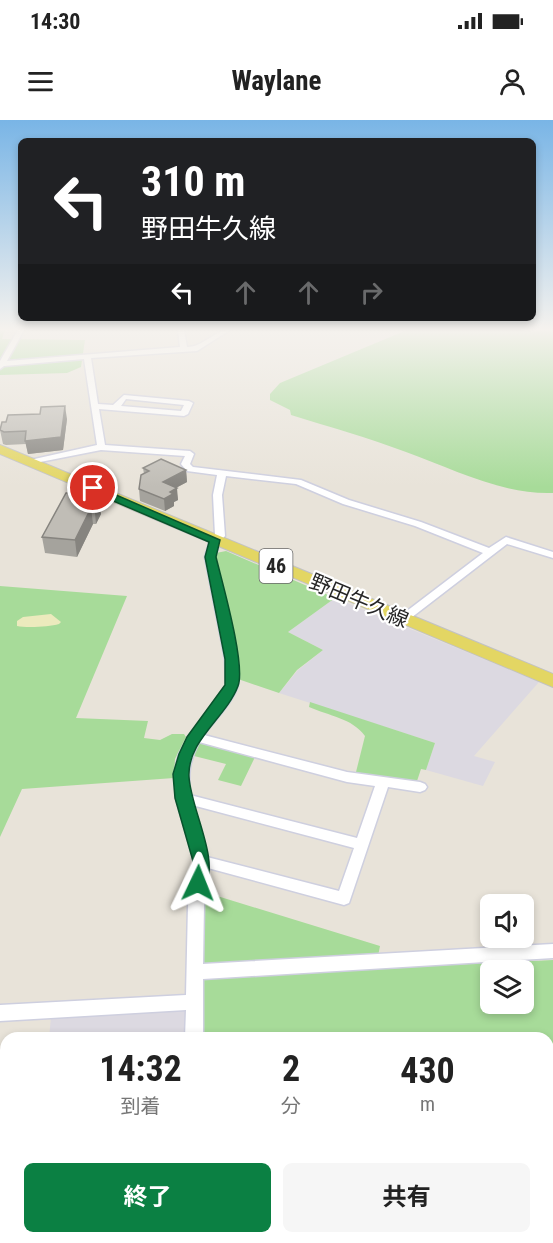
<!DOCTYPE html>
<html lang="ja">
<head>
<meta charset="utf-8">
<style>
	body { margin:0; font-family:"Roboto Condensed","Noto Sans JP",sans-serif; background:#f6f6f6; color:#222; height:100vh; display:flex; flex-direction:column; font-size:22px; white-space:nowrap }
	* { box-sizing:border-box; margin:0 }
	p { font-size:20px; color:#767676 }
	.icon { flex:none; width:33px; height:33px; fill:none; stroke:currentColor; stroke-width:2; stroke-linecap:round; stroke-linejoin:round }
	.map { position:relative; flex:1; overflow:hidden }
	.details { position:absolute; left:0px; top:912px; width:554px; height:212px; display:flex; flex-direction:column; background:#fff; border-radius:18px 18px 0 0; box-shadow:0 3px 9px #0003 }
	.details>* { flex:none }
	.banner { position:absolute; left:18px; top:18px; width:518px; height:183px; border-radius:9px; box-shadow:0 3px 9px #0003; background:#202124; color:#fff; overflow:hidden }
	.fabs { position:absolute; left:480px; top:774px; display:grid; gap:12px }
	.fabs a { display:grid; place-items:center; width:54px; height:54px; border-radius:9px; background:#fff; box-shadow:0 3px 9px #0003; font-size:30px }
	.pin { position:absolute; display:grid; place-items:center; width:51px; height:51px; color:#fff; margin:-26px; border:3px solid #fff; border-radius:50%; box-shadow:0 2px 6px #0007 }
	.me { position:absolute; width:66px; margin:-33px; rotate:2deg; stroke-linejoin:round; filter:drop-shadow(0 0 4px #0008) }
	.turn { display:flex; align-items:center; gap:21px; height:126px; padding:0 24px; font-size:27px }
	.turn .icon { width:78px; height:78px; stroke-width:2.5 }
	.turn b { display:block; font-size:42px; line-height:51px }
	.lanes { display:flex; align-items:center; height:57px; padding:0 24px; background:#0003; justify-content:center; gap:30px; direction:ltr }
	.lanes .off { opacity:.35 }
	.eta { display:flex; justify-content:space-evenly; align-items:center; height:102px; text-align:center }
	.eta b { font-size:36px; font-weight:700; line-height:42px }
	.action { display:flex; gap:12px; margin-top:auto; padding:12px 24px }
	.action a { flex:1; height:69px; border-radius:9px; background:#0b8043; color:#fff; font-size:24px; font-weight:700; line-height:69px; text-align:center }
	.action a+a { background:#f6f6f6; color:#222 }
	.status { display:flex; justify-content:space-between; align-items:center; height:42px; padding:0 30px; background:#fff; direction:ltr }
	.status svg { height:16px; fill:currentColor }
	header { display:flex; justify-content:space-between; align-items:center; height:78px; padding:0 24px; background:#fff; font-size:27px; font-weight:700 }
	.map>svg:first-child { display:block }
</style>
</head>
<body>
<div class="status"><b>14:30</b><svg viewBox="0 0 49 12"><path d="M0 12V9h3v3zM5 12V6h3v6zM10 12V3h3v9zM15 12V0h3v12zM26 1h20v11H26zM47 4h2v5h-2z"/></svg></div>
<header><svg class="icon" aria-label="menu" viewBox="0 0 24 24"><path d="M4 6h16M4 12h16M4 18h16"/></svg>Waylane<svg class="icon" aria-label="person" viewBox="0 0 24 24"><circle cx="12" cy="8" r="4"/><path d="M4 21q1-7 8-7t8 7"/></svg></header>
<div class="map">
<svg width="553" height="1123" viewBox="0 0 553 1123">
	<rect width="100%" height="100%" fill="#e8e3d9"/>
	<!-- industrial -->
	<path fill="#dcd9e1" d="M335 478 539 562 474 636 495 642 483 666 426 650 435 623 279 573 298 550 323 530 288 512Z
		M187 887 188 918H49L51 897Z"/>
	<!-- green -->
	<path fill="#a7db99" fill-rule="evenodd" d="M0 210H5L2 219 85 220 81 247 67 253 0 255Z
		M407 210H553V373C503 375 453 349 406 332 369 318 330 307 291 295L290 290 270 280V274L280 263Z
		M226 431 335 478 288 512 323 530 297 550 279 573 238 559 215 439 216 433Z
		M0 466 127 476 76 598 148 601 144 618 160 620 172 614H184L186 617 175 639 174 658 22 669 0 717Z
		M310 582 435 623 426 650 421 649 416 664 355 656 365 616C352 598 329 596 309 587Z
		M203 623 255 637 241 666 218 660 226 644 194 636 198 624Z
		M201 771 380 826 377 841 201 850Z
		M553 840V1123H242L240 1118H548V918H203L201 857ZM490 850H524V884H490Z
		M0 949 4 952 6 959V1024L0 1028Z"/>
	<!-- sand -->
	<path fill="#eceabd" d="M51 494 61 502 59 504C49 507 26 508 17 506V501L23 497Z"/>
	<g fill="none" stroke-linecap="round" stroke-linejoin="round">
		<!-- street casing -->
		<g stroke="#cecfdf" stroke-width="3">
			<path id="street" d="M18 210H24L7 241 180 227 178 210H184L187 227C204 227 214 210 230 210L197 231 91 238 98 284 113 285 124 275 189 281 193 283 188 294 184 296 99 289 105 325 190 331 194 334 190 344 193 347 301 360 349 380 421 402 489 428 506 417 553 432V438L507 424 407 501 403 502 397 499 399 497 483 433 415 406 343 384 296 364 226 356 222 375 225 416 220 421 215 437C220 462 243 544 238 565 234 581 213 602 204 615L347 652 420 662 425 664 427 667 425 670 420 672 388 667 349 783 344 785 208 748 204 785 203 844 553 824V838L203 859V918H185L186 890 0 901V885L186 875 188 785 194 741 176 678 174 654 179 634 189 617 218 579 226 565 225 539 205 437 210 420 215 415 213 375 217 355 187 351 181 344 185 336 101 330 30 344V340L97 325 84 239 4 246 0 249V241ZM126 279 184 285 181 291 121 286ZM199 622 347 662 375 666 357 718 190 675C188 655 189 640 199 622ZM192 685 354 728 339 771 207 737Z
				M8 1118H81L79 1123H6Z
				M222 1118H242L244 1123H224Z"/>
		</g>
		<!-- primary casing -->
		<g stroke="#c2c2c2" stroke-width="2">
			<path id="primary" d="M0 325 553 554V567L0 334Z"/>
		</g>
		<!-- street -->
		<use href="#street" fill="#fff" fill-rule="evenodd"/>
		<!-- primary -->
		<use href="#primary" fill="#e3d663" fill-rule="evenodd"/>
	</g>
	<!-- wall -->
	<path fill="#a5a39d" d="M40 294 67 299 63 330 28 334 26 324 6 325 3 324 0 310 6 302Z
		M143 348 186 350 187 362 176 368 178 380 174 382V386L165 391 140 381 139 369 144 354Z
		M97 364 102 387 100 390 101 394 96 404H93L77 437 45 433 42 417 69 373Z"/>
	<!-- shaded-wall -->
	<path fill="#86847f" d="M65 286 67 299 63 330 28 334 25 321Z
		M186 350 187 362 164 374 163 362Z
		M97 364 98 375 100 371 102 387 100 390 101 394 96 404 93 371Z
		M177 368 178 380 174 382V386L165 391 164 379 170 372Z
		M91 388 93 404 77 437 75 420Z"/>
	<!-- building -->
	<path fill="#c0bdb6" stroke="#86847f" stroke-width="1.5" d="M65 286 61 317 25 321 26 311 4 312 0 310 2 302H6L8 295 40 294 41 287Z
		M161 339 186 350 163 362 177 368 170 372 173 374 164 379 139 369 141 355 149 351 143 348Z
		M75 363 97 364 93 371H100L96 378H99L94 388H91L75 420 42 417 66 373H69Z"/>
	<!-- sky -->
	<linearGradient id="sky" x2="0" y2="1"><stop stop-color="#79b5e6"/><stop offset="0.57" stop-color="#f5f2ee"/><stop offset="1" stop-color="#f5f2ee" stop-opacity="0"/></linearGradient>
	<rect width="553" height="367" fill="url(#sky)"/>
	<!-- route -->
	<path fill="#0b8043" stroke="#07532c" stroke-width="1.5" d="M93 365 220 420 216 437C222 462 246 545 238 566 226 598 187 620 189 657 191 690 220 739 205 768L198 770 192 768 190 763 193 741 175 678 173 654 179 634 187 617 225 565V539L205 437 209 422 90 371V366Z"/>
	<g text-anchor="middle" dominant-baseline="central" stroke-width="4.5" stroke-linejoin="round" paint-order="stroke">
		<!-- shield labels -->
		<rect fill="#fff" stroke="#676767" stroke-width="1.5" x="259.5" y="429" width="33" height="34" rx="4.5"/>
		<g font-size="20" font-weight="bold" fill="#262626">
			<text x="276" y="446">46</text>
		</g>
		<!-- street labels -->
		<g font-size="21" fill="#262626" stroke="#fff">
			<text transform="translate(359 481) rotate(23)">野田牛久線</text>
		</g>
	</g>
</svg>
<div class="fabs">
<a><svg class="icon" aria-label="sound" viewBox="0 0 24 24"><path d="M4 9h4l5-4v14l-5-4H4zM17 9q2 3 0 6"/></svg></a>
<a><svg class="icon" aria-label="layers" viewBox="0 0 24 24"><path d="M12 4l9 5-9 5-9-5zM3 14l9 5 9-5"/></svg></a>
</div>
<div class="pin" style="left:93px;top:368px;background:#d93025"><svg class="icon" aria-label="arrive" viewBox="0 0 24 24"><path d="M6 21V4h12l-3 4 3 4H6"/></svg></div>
<svg class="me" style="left:198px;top:763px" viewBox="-20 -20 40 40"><path d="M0-17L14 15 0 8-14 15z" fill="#0b8043" stroke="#fff" stroke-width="4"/></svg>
<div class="banner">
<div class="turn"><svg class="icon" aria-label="left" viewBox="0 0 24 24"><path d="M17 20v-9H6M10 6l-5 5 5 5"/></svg><div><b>310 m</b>野田牛久線</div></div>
<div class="lanes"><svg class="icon" aria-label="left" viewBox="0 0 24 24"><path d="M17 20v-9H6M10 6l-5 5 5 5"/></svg><svg class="icon off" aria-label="ahead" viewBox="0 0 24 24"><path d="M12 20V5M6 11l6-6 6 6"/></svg><svg class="icon off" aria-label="ahead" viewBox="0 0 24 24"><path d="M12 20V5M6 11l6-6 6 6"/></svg><svg class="icon off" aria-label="right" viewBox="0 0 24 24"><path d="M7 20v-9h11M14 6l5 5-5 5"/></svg></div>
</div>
<section class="details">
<div class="eta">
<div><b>14:32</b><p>到着</p></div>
<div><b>2</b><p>分</p></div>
<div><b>430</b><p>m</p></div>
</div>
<div class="action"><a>終了</a><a>共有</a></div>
</section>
</div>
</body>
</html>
